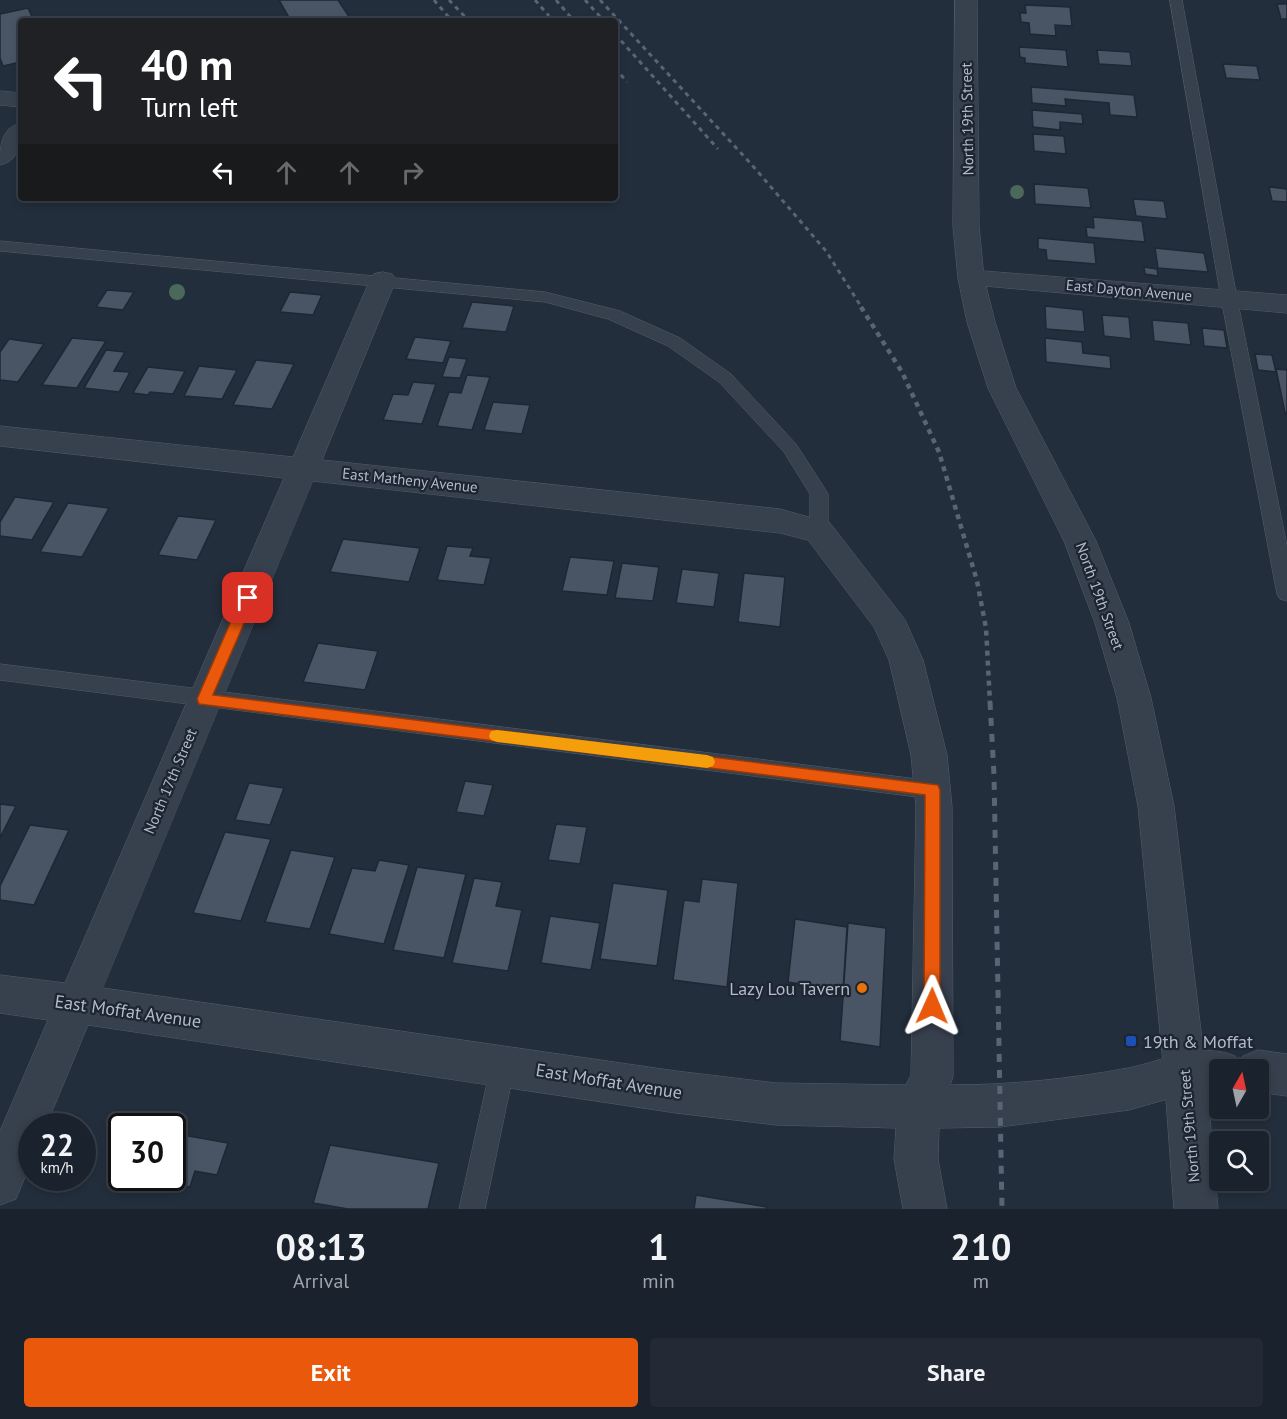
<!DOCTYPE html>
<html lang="en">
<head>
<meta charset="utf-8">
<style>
	body { margin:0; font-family:"PT Sans",sans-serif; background:#232a35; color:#f1f3f6; height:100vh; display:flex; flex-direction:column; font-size:22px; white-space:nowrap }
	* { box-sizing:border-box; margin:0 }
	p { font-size:20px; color:#9fa4aa }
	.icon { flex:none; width:33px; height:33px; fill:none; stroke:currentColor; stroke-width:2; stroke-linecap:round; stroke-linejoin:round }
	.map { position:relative; height:1209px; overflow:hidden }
	.side { display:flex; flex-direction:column; background:#1a222d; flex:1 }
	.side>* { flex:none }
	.banner { position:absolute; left:18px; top:18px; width:600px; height:183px; border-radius:6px; box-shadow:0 3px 9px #0003,0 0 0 2px #383f49; background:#202124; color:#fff; overflow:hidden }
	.needle { width:39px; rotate:9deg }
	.fabs { position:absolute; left:1209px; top:1059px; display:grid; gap:12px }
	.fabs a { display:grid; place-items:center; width:60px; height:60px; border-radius:6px; background:#1a222d; box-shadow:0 3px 9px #0003,0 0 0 2px #383f49; font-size:30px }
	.speed { position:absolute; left:18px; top:1113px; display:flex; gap:12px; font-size:30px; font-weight:700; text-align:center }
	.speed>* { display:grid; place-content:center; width:78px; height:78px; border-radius:50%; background:#1a222d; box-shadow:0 3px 9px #0003,0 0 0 2px #383f49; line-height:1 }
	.speed small { font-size:15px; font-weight:400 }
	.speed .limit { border:3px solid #111; border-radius:9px; background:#fff; color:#111 }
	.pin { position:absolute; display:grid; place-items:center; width:51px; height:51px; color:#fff; margin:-26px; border-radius:12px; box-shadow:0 3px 9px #0006 }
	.me { position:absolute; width:66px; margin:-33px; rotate:1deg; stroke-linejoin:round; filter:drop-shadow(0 0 4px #0008) }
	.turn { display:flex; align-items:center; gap:21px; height:126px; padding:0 24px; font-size:27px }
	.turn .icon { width:78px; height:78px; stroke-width:2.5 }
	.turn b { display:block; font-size:42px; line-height:51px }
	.lanes { display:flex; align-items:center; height:57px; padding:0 24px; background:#0003; justify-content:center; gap:30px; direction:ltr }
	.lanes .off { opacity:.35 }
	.eta { display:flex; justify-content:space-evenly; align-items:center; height:102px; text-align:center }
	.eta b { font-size:36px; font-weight:800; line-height:42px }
	.button { display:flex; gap:12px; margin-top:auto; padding:12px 24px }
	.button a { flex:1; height:69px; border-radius:6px; background:#ea580c; color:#fff; font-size:24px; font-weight:800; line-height:69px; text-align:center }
	.button a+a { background:#232a35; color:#f1f3f6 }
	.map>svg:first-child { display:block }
</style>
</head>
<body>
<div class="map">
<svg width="1287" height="1209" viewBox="0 0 1287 1209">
	<rect width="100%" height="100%" fill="#232e3c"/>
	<!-- building -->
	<path fill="#495565" stroke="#1e2733" stroke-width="1.5" d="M279 0H338L352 21H291Z
		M1277 4H1287V19H1281Z
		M1025 5 1070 7 1072 26 1055 25 1056 36 1030 34 1029 23 1021 22 1020 13H1026Z
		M28 8 34 21H21V62L3 66 0 58V14Z
		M1019 47 1066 50 1068 67 1025 63V58L1020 57Z
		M1097 50 1130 52 1132 66 1099 64Z
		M1223 64 1257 66 1260 80 1226 78Z
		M1031 87 1134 95 1137 117 1110 115 1109 103 1065 99 1066 106 1032 103Z
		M1032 110 1082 114 1083 124 1060 122V130L1033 127Z
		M1033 134 1064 136 1066 154 1034 151Z
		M1034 184 1088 188 1091 208 1035 204Z
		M1269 187 1287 189V202L1272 201Z
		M1133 199 1164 201 1167 219 1136 216Z
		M1093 217 1142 221 1145 242 1087 237 1086 227 1094 228Z
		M1038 238 1094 243 1096 264 1047 260 1046 250 1038 249Z
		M1155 248 1204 253 1208 272 1158 268Z
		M1144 267 1157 269 1158 276 1145 274Z
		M107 290 134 292 123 310 96 307Z
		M290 292 322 295 313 315 280 312Z
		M472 302 514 306 506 332 462 328Z
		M1045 306 1083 310 1085 332 1046 329Z
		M1102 315 1129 317 1131 339 1104 336Z
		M1152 320 1188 323 1191 345 1154 341Z
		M1202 328 1224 330 1227 348 1204 346Z
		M415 337 451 341 443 363 406 359Z
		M72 338 106 341 77 388 42 385Z
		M1045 338 1082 342 1083 353 1110 356 1111 369 1046 362Z
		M9 339 44 344 18 382 0 380V352Z
		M106 350 125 352 114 371 130 372 119 392 84 388Z
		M1255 354 1272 355 1276 372 1258 370Z
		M449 357 467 359 460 378 442 377Z
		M256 360 294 364 272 409 233 405Z
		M199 366 237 370 222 399 184 396Z
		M148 367 185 371 173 394 150 392 148 395 133 393Z
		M1276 369 1287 370V413H1285Z
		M467 375 490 377 472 430 437 426 449 392 461 393Z
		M413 382 436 384 422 424 383 420 393 394 408 395Z
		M493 402 530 405 522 434 484 430Z
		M15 497 54 502 32 540 0 536V522Z
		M68 503 109 508 82 557 40 552Z
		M178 516 216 520 197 560 158 555Z
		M343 539 420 548 409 582 330 572Z
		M447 546 473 548 470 556 491 558 484 585 437 580Z
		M570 557 614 561 607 595 562 591Z
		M622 563 659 567 653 601 615 598Z
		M682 569 719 573 714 607 676 603Z
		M744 573 785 577 780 627 738 622Z
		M318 643 378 651 365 690 303 682Z
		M465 781 493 785 484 816 456 812Z
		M249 783 284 788 270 825 235 820Z
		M0 804 16 806 0 838Z
		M556 824 587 827 580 864 548 860Z
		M30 825 69 830 34 905 0 900V886Z
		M225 832 271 839 241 921 193 913Z
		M291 850 335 857 310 929 265 922Z
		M379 860 409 865 384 944 329 934 352 868 375 871Z
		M417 867 466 874 444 958 393 950Z
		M474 878 502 882 496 906 522 910 508 971 452 963Z
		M702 879 738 883 727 987 673 980 684 900 699 902Z
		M613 883 668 890 657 966 600 959Z
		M550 916 600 923 591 970 541 963Z
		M795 919 847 927 843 991 788 982Z
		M848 923 886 928 880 1047 840 1041Z
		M172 1133 228 1143 217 1175 195 1171 190 1187 156 1181 157 1178H172Z
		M330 1145 439 1163 428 1209H348L313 1203Z
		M696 1195 767 1207V1209H694Z"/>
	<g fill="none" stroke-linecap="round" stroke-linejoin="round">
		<!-- service casing -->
		<g stroke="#555e6a" stroke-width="1">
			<path id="service" d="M1170 0H1182L1237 298 1287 546V601L1280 599 1277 594 1221 298Z
				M0 241 545 292 620 311 680 338 731 374 796 444 825 489 828 494V531L826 536 819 538 812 536 810 531V494L784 452 719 382 668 346 608 319 545 302 0 251Z
				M0 664 933 781 941 783 944 790 941 797 933 799 0 680Z
				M503 1053 512 1056 515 1065 485 1209H459L491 1065 494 1056Z"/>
		</g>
		<!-- minor casing -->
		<g stroke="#555e6a" stroke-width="1">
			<path id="minor" d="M0 91 21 93V107L0 105Z
				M21 123C21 141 21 160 0 165 0 147 0 128 21 123Z
				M971 270 1287 295V313L962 284 958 278 962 272Z
				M383 272 392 274 396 280 322 460 780 509 830 523 905 620 923 660 947 755 952 807 953 1077 950 1085C1009 1085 1070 1079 1128 1068 1164 1061 1199 1041 1235 1056L1239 1066 1243 1056 1258 1050 1287 1054V1096L1258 1092V1070H1220V1092L1185 1094 1129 1110 1000 1127 939 1128 938 1159 947 1209H903L894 1159 896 1128 776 1125 676 1113 88 1025 46 1126H32V1160L16 1199 0 1205V1131L48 1020 0 1013V975L65 983 284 478 0 446V426L293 457 370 280 374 274ZM313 481 780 533 808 540 874 627 889 660 911 755 916 807 911 1075 906 1085 776 1083 676 1071 103 988Z"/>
		</g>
		<!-- tertiary casing -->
		<g stroke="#555e6a" stroke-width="1">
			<path id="tertiary" d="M955 0H977L979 226 984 278 995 322 1016 388 1096 541 1129 623 1151 698 1174 806 1206 1073 1218 1209H1174L1164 1073 1138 806 1117 698 1095 623 1064 541 988 388 967 322 958 278 953 226Z"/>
		</g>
		<!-- service -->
		<use href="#service" fill="#37404d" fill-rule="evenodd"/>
		<!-- minor -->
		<use href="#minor" fill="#37404d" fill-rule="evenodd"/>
		<!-- tertiary -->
		<use href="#tertiary" fill="#37404d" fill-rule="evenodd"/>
		<!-- rail-far2 -->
		<path stroke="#596474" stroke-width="3" stroke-dasharray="4.5 4.5" stroke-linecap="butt" d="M434 0 452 21
			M449 0 469 21
			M535 0 549 16
			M556 0 574 21
			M585 0 604 21
			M600 0 752 165 826 251 862 308
			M615 34 718 149
			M615 68 627 82"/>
		<!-- rail-far1 -->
		<path stroke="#596474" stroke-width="4.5" stroke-dasharray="5 5" stroke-linecap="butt" d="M861 307 902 372 939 452 977 581 986 628 990 703"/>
		<!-- rail -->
		<path stroke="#596474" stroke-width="5" stroke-dasharray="8 8" stroke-linecap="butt" d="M990 702 994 775 1002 1209"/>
	</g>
	<!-- trees -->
	<g fill="#4a695b">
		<circle cx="1017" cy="192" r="7"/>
		<circle cx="177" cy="292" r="8"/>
	</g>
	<!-- route -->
	<path fill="#ea580c" stroke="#983908" stroke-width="1.5" d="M248 593 255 598 213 695 938 785 940 790V1006L938 1012 932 1014 926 1012 924 1006 925 795 199 704 197 699 241 598Z"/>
	<!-- slow -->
	<path fill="#f59e0b" d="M497 730 707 755 713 757 715 762 713 766 707 768 497 742 491 740 489 736 491 731Z"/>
	<!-- markers -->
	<circle fill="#e8710a" stroke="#1c2531" stroke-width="2" cx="862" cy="988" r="6"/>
	<rect fill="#1a4fb4" stroke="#1c2531" stroke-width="2" x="1125" y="1035" width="12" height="12" rx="3"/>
	<g text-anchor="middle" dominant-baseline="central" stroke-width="4.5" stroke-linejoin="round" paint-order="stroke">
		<!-- street labels -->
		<g font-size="15" fill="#b3bbc8" stroke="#1c2531">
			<text transform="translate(967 119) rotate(-91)">North 19th Street</text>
			<text transform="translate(1129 290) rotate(5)">East Dayton Avenue</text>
			<text transform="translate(410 480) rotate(6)">East Matheny Avenue</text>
			<text transform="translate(1100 596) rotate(70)">North 19th Street</text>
			<text transform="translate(170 781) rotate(-67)">North 17th Street</text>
			<text transform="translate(1189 1126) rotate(-95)">North 19th Street</text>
		</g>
		<!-- near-poi labels -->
		<g font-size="18" fill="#b3bbc8" stroke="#1c2531" text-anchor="end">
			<text x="850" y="988">Lazy Lou Tavern</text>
			<text x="1143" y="1041" text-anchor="start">19th &amp; Moffat</text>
		</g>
		<!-- near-street labels -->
		<g font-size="18" fill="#b3bbc8" stroke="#1c2531">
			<text transform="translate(128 1011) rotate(8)">East Moffat Avenue</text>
			<text transform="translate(609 1081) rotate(9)">East Moffat Avenue</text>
		</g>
	</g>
</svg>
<div class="fabs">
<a><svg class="needle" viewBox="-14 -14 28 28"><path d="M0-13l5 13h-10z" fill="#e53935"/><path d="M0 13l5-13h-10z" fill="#9fa4aa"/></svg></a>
<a><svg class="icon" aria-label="search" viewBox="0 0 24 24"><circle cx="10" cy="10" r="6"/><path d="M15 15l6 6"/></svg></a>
</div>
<div class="speed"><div>22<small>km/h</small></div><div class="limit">30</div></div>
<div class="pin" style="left:248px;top:598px;background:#d93025"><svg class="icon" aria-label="arrive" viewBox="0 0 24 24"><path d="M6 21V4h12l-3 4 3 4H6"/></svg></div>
<svg class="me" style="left:932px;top:1006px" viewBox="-20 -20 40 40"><path d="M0-17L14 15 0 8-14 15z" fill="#ea580c" stroke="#fff" stroke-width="4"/></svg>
<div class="banner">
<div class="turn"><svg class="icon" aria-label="left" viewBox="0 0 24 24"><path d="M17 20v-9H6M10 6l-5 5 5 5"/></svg><div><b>40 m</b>Turn left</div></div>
<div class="lanes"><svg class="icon" aria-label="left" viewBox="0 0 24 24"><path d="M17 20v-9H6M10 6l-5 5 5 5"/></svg><svg class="icon off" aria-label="ahead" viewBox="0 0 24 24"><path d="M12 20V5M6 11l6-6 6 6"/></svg><svg class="icon off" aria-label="ahead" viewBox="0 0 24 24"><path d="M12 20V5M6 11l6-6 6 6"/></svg><svg class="icon off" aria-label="right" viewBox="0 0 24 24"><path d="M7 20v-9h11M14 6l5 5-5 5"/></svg></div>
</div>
</div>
<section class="side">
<div class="eta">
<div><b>08:13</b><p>Arrival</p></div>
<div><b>1</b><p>min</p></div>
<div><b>210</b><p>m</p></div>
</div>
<div class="button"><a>Exit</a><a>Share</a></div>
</section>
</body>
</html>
